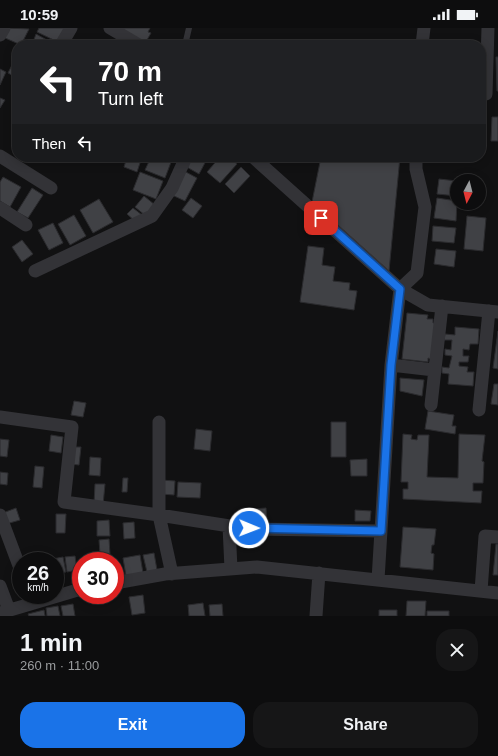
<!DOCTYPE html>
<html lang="en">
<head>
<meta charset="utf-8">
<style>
	body { margin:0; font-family:Helvetica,sans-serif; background:#161617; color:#f1f3f6; height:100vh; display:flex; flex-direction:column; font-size:15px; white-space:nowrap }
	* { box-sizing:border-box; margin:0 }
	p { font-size:13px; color:#9a9c9e }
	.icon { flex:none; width:22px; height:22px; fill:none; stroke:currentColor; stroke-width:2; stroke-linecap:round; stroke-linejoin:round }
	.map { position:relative; height:588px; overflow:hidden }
	.panel { display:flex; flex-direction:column; background:#0d0d0e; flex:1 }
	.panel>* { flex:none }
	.top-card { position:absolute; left:12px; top:12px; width:474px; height:122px; border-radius:16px; box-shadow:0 2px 10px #0003,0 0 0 1px #2d2d2e; background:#202124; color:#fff; overflow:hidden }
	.needle { width:26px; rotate:187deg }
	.controls { position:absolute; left:450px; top:146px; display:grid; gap:8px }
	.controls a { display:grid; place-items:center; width:36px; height:36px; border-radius:50%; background:#0d0d0e; box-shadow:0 2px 10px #0003,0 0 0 1px #2d2d2e; font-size:20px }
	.speed { position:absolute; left:12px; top:524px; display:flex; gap:8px; font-size:20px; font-weight:700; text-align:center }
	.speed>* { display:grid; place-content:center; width:52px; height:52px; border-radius:50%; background:#0d0d0e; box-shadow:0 2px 10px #0003,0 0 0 1px #2d2d2e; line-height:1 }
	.speed small { font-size:10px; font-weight:400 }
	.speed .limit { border:6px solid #d22; background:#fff; color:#111 }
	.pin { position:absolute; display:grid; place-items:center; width:34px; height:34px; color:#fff; margin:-17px; border-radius:8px; box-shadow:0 2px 6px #0006 }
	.me { position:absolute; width:44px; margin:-22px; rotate:91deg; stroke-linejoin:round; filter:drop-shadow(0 0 3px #0008) }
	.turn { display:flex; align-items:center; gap:14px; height:84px; padding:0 20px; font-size:18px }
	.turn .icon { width:52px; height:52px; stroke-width:2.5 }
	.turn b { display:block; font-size:28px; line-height:34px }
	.then { display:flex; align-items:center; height:38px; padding:0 20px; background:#0003; gap:8px; font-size:15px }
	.round { display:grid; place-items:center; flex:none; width:42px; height:42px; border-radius:16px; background:#161617 }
	.head { display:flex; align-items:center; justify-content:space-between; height:68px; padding:0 20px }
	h1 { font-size:24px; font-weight:800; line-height:30px }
	.action { display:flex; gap:8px; margin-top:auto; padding:8px 20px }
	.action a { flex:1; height:46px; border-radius:16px; background:#1a73e8; color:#fff; font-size:16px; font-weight:800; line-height:46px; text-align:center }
	.action a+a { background:#161617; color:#f1f3f6 }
	.status { display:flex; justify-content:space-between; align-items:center; height:28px; padding:0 20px; background:#0d0d0e; direction:ltr }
	.status svg { height:11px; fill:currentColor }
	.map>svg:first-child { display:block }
</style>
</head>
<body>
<div class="status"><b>10:59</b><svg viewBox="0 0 49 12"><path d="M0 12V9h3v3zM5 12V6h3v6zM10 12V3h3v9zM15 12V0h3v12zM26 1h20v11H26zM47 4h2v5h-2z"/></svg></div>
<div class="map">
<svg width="498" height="588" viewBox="0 0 498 588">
	<rect width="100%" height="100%" fill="#111112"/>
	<!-- building -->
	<path fill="#404145" stroke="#2b2b2e" d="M7 0 29 1 21 17 3 9Z
		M39 0H67L60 15 37 4Z
		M121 0H150L148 4 151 5 144 17Z
		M36 6 56 17H32Z
		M496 29H498V63H497Z
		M15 31 17 32V50L8 45Z
		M0 41 6 44 0 57Z
		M0 70 5 72 0 80Z
		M492 89H498V113H491Z
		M127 129 141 132 137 144 124 139Z
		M151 129H173L165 150 145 142Z
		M190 129H199L206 133 199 146 185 138Z
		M220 129H229L237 136 220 155 207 144Z
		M321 129H400L389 243 312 174Z
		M241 139 250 148 234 165 225 156Z
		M184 143 197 150 185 173 172 167Z
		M140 144 163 153 156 171 133 162Z
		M3 149 21 159 10 179 0 173V154Z
		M439 151 457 153V168L437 166Z
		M32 160 43 167 28 190 17 184Z
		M144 168 155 177 146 188 135 179Z
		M191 170 202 178 193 190 182 182Z
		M437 170 457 173 456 193 434 190Z
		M99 171 113 194 93 205 80 182Z
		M133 180 142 187 136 194 127 186Z
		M74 187 86 208 70 217 58 196Z
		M467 188 486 190 483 223 464 221Z
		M53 195 63 215 49 222 38 202Z
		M433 198 456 200 454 215 432 213Z
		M22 212 33 226 22 234 12 219Z
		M308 218 324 220 322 237 335 239 333 253 350 255 349 262 357 263 354 282 300 274Z
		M436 221 456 223 454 239 434 236Z
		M407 285 428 287 427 291H433V295H435L431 331 428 330V334L402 331Z
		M455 299 479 301 478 316H470L469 322 463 321V328H469L468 334H459V338L468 339 467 344H474L473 358 448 356 449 346 442 345V339L449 340 452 328 445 327V321L451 322 452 312H444L445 306 455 307Z
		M498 303V341L493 340Z
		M400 350 424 352 422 368 400 363Z
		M494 356H498V377L491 376Z
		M74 373 86 375 83 389 71 387Z
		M428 383 454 387 452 398H456L455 406 425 401Z
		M331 394H346V429H331Z
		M196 401 212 403 210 423 194 421Z
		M403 406 412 407 411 411 417 412 418 407H429L427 449 458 450 459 406 485 407 482 433 484 434 483 455H473V463H482L481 475 403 471V461H408V454H401Z
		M51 407 63 409 61 425 49 423Z
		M0 411 9 412 7 429 0 428Z
		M73 419H81L79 437 71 436Z
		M90 429 101 430 100 448 89 447Z
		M367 431V448H351L350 432Z
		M35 438 44 439 42 460 33 459Z
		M0 444 8 445 7 457 0 456Z
		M123 450H128L127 464H122Z
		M161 452 175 453 174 467 161 466Z
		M178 454 201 455 200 470 177 469Z
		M95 456H105L103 477 94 476Z
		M16 480 20 492 6 496 3 485Z
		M266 480 267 496 253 497 252 481Z
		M355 482 371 483 370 493H355Z
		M56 486H66L65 505H56Z
		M109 492 110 508H97V493Z
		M134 494 135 510 124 511 123 495Z
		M403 499 436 501 434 517H432L431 525 434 526 433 542 400 539Z
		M109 511 110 526H100L99 512Z
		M496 516H498V547H493Z
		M154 525 157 542 147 544 143 527Z
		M140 527 143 545 126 548 123 530Z
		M30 528 32 533 20 532Z
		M75 528 77 542 67 544 65 529Z
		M63 529 66 544 55 546V533H52V531Z
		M143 567 145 585 132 587 129 569Z
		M407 573H426L425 588H406Z
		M203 575 205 588H189L188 577Z
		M73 576 75 588H63L61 578Z
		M222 576 223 588H210L209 577Z
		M58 578 60 588H47L46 580Z
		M44 582 45 588H29L28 586Z
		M379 582H397V588H379Z
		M427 583H449V588H427Z"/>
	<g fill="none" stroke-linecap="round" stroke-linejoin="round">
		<!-- service -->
		<path stroke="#333337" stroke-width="6" d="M185 17 189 0"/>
		<!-- minor -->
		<path stroke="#333337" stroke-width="13" d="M110 0 139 17
			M0 7 4 0
			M61 17 71 0
			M422 17 424 0
			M486 66 488 0
			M0 128 51 160
			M253 129 400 261 428 277 498 284
			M0 180 26 197
			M35 243 152 188 172 160 186 129
			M391 337 434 342
			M431 377 442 278
			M479 382 489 283
			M0 389 72 399 64 474 159 487 172 546
			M159 394V487L249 501 381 503
			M0 487 21 543
			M229 498 231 541
			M378 552 391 337 400 261 417 245 425 179 416 141V129
			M115 555 165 546 257 539 498 565
			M0 558 9 582
			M481 563 485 508 498 509
			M0 585 81 561
			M316 588 319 545"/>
	</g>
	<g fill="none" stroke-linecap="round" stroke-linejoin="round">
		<!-- route casing -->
		<g stroke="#114b97" stroke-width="10">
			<path id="route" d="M249 500 381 503 391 337 400 261 321 190"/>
		</g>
		<!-- route -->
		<use href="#route" stroke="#1a73e8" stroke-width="7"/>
	</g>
</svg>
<div class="controls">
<a><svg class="needle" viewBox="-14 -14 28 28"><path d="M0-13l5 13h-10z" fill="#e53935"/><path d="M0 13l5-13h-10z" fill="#9a9c9e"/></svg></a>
</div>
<div class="speed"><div>26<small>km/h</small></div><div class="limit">30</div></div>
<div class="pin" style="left:321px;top:190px;background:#d93025"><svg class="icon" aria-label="arrive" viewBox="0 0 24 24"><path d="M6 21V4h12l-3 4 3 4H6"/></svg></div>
<svg class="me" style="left:249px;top:500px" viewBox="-20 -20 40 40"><circle r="17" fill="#1a73e8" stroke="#fff" stroke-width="3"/><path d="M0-11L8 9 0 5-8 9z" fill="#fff"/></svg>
<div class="top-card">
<div class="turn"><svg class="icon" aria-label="left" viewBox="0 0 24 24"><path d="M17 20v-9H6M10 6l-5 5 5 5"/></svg><div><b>70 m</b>Turn left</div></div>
<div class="then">Then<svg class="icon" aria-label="left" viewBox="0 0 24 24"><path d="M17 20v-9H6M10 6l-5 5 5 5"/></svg></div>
</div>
</div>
<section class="panel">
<div class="head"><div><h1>1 min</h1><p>260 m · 11:00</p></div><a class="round"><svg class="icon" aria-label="close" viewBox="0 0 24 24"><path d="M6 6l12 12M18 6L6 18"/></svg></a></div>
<div class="action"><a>Exit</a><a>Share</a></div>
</section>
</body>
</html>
